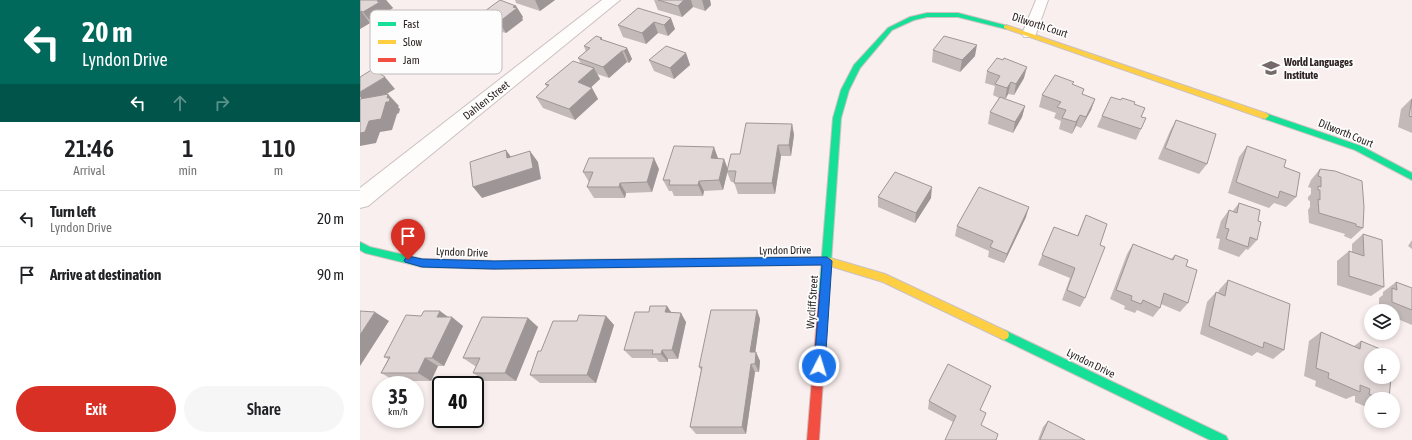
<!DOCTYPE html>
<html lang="en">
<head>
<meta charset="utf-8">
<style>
	body { margin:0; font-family:"Asap Condensed",sans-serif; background:#f6f6f6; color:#202124; height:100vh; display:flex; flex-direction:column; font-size:15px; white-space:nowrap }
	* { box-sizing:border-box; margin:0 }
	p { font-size:13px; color:#757577 }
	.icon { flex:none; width:22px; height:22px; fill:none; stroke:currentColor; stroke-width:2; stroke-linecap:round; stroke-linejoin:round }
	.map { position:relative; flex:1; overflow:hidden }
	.drawer { display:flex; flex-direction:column; background:#fff; width:360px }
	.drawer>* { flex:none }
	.top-card { background:#00695c; color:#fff; overflow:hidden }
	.controls { position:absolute; left:1004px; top:304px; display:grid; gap:8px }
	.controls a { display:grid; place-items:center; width:36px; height:36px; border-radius:50%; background:#fff; box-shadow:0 2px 6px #0003; font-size:20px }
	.speed { position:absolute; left:12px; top:376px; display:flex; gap:8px; font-size:20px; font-weight:700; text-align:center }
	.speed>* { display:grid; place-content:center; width:52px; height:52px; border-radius:50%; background:#fff; box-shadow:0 2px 6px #0003; line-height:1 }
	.speed small { font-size:10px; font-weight:400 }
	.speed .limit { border:2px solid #111; border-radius:6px; background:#fff; color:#111 }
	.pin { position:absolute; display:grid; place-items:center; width:34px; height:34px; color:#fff; margin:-41px -17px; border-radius:50% 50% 50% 0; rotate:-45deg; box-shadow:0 0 4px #0007 }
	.pin .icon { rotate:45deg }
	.me { position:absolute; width:44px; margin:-22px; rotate:5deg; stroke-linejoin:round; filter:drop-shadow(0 0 3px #0008) }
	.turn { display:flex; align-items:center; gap:14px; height:84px; padding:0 16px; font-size:18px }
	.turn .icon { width:52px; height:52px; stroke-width:2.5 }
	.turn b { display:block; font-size:28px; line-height:34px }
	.lanes { display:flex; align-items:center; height:38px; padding:0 16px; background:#0003; justify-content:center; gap:20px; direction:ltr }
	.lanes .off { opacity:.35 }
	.eta { display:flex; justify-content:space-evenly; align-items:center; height:68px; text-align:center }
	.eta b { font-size:24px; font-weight:600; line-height:28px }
	.cta { display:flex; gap:8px; margin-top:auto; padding:8px 16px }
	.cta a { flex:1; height:46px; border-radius:24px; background:#d93025; color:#fff; font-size:16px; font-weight:600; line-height:46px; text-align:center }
	.cta a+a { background:#f6f6f6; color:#202124 }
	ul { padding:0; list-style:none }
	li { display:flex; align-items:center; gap:12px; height:56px; padding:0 16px; border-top:1px solid #e0e0e0 }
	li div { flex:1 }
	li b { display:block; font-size:15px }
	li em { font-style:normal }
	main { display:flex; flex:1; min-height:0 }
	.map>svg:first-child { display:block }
</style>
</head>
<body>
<main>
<section class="drawer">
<div class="top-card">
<div class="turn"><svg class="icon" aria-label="left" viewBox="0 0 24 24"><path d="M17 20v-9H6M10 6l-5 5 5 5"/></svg><div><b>20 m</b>Lyndon Drive</div></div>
<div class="lanes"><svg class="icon" aria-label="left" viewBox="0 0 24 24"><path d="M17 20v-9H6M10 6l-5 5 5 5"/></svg><svg class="icon off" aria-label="ahead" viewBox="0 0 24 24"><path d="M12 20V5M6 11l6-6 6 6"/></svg><svg class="icon off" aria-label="right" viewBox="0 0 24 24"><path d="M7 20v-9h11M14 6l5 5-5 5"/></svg></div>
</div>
<div class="eta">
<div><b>21:46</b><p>Arrival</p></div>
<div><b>1</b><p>min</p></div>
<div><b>110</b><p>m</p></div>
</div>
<ul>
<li><svg class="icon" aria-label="left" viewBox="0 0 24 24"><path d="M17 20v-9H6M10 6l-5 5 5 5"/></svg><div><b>Turn left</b><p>Lyndon Drive</p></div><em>20 m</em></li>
<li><svg class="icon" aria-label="arrive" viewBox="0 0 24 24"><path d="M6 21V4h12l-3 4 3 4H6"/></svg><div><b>Arrive at destination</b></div><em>90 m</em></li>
</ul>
<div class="cta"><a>Exit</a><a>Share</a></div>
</section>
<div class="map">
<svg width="1052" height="440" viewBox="0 0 1052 440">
	<rect width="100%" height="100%" fill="#f9efee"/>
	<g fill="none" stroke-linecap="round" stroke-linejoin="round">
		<!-- lane casing -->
		<g stroke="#cbc1c0" stroke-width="2">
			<path id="lane" d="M676 0H688L676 34 674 37H664L662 34Z"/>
		</g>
		<!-- street casing -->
		<g stroke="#cbc1c0" stroke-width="2">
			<path id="street" d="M242 0H260L8 206 0 208V188Z"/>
		</g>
		<!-- fast casing -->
		<g stroke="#cbc1c0" stroke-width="2">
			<path id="fast" d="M567 13H598L648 26 649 27 646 29 598 17H567L554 20 532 30 500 68 489 90 481 118 469 292 467 295 464 296 461 295 459 292 473 118 481 90 494 65 528 28 550 17Z
				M905 113 1001 146 1052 173V180L995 150 902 118 901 116Z
				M0 242 10 247 62 259 134 261 437 257 440 258 442 261 440 264 437 265 134 269 62 267 5 253 0 250Z
				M644 330 866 436 868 440H850L640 338 639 335 640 332Z"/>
		</g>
		<!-- slow casing -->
		<g stroke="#cbc1c0" stroke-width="2">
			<path id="slow" d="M646 25 908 114 909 116 905 119 902 118 644 28V26Z
				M437 257H467L525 274 648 332 649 335 648 338 644 340 640 338 523 282 467 265 434 264 432 261 434 258Z"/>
		</g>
		<!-- jam casing -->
		<g stroke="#cbc1c0" stroke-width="2">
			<path id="jam" d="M464 288 467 289 469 292 459 440H447L459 292 461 289Z"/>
		</g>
		<!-- lane -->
		<use href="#lane" fill="#fefdfc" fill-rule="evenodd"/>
		<!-- street -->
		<use href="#street" fill="#fefdfc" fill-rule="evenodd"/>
		<!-- fast -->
		<use href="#fast" fill="#16e098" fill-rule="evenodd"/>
		<!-- slow -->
		<use href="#slow" fill="#ffcf43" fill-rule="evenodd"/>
		<!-- jam -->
		<use href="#jam" fill="#f24e42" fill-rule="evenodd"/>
	</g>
	<!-- wall -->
	<path fill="#c2b9b8" d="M0 0H26L33 8 27 12 29 13 12 23H10L0 29Z
		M155 0H195L180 11 156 3Z
		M294 0H350L351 5 345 11 333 7 322 17 298 10Z
		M156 6 163 17 162 18 163 20 146 33 142 32 138 35 122 30 114 19Z
		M278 8 315 29 308 36 298 33 286 44 263 37 258 25Z
		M118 27 126 39 120 43 124 48 119 52 121 55 111 62 108 60 99 67 78 59 69 47 86 36 85 34Z
		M243 40 267 48 272 59 269 63 267 62 249 78 237 74 240 79 231 87 232 88 238 99 215 120 183 108 176 97 187 87 185 84 221 64 218 58 226 52 224 46Z
		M573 50 615 56 600 72 572 62Z
		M326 53 330 65 314 79 294 71 289 60Z
		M627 71 664 78 654 95 648 94 645 99 665 106 662 117 653 133 628 124 630 112 639 98 633 95 635 86 625 83Z
		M713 85 724 89 722 94 735 99 731 110 721 128 716 126 712 134 699 129 701 121 694 118 696 113 679 107 682 95Z
		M1052 98V133L1038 127 1041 109Z
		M761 100 774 104 781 117V129L776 140 737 127 742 116Z
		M816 120 847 164 839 174 798 159 810 131Z
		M432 124 434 135 431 156H421L415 194H378L374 182H371L367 172 363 190 344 191 343 196H314L312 191H309L303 180 358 158V159H364L368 169 380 154Z
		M887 146 924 167 936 197 926 207 914 203 909 208 868 193 879 157Z
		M299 169 292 192 266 193 265 198H234L227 187 229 182 223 172Z
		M960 169 1003 228 991 239 984 236 985 234 949 223 948 210 950 207V201L948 200V197L951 194V188L948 187 951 180Z
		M518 197 571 198 555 223 518 207Z
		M879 203 898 221 897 240 888 250 886 249 879 257 858 249 860 239 856 238 861 221 869 210 872 212Z
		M726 215 740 245 725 298 720 307 702 300 710 278 678 265 694 227 717 236Z
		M666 217 644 263 628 257 629 251 595 236 597 226Z
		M1003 234 1024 287 1011 296 977 285V261L989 251 992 252V244Z
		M1052 240V249L1048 246Z
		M773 244 811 259 815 255 826 266 828 303 820 312 801 304 800 308 793 317 777 310 775 313 764 309 765 306 750 299 767 254Z
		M868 280 924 350 913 359 897 352 892 356 840 334 847 302 856 292 858 293 859 290Z
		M1036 282 1052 288V325L1033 317V311H1019V298L1023 295V292Z
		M307 306 311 313 326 322 318 359H308V362H299L296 358H272L264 350 289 312Z
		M397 310 400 319 395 352 400 361 399 372H395L386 434H336L330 427 341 370 339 367Z
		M246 316 254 325 236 383H180L170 375 181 351 217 321Z
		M88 317 103 326 84 366H78L71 381H35L21 373 28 359 24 357Z
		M168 318 178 327 156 381H125L113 373 116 366H115L103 358Z
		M961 332 994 346 1001 341 1011 355 1029 399H1011V409L995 402V396H993L986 399 955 386 956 381 944 376 949 341Z
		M569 401 621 410V425L593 422 568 409Z
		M688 421 725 440H678L683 427Z"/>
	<!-- shaded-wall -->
	<path fill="#9e9696" d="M18 0H26L33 8 27 12 29 13 12 23 3 12Z
		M175 0H195L180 11Z
		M324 0H331L333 7 322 17 318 6Z
		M342 0H350L351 5 345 11Z
		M156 6 163 17 162 18 163 20 146 33 139 22Z
		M1 11 10 23 0 29V12Z
		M311 18 315 29 308 36 304 25Z
		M135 20 142 32 138 35 130 24Z
		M294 22 298 33 286 44 282 33Z
		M118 27 126 39 120 43 124 48 119 52 121 55 111 62 103 50 109 34Z
		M617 45 615 56 600 72 602 60Z
		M267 48 272 59 269 63 264 51Z
		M100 49 108 60 99 67 90 56Z
		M262 51 267 62 249 78 243 67Z
		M326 53 330 65 314 79 310 68Z
		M667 67 664 78 654 95 656 84Z
		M234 68 240 79 224 94 218 82Z
		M25 77 35 89 8 105 0 97V92Z
		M651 82 648 94 645 100 647 88Z
		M232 88 238 99 215 120 209 109Z
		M28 94 39 106 38 107 40 109 39 113 37 114 32 130 20 132 16 143 0 146V133L9 121 27 98Z
		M735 99 731 110 721 128 726 117Z
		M665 106 662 117 653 133 655 122Z
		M720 115 716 126 712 134 716 122Z
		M432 124 434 135 431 156 429 145Z
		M418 145 421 156 415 194 412 183Z
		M354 147 358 158 355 169 351 158Z
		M146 150 154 161 147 158Z
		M170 151 178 162 181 179 122 198 113 187Z
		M294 158 299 169 292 192 287 182Z
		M364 159 368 170 363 190 359 180Z
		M339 181 344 191 343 196 338 185Z
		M260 183 266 193 265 198 259 187Z
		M572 187 571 198 555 223 556 213Z
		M669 207 666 217 644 263 647 254Z
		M307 306 313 315 305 312Z
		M397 310 400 319 394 361 390 352Z
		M80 311 91 319 92 317 103 326 84 366 72 358 77 317Z
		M15 312 29 321 0 366V335Z
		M321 313 326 322 318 359 312 350Z
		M246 316 254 325 236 383 227 375Z
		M168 318 178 327 156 381 145 373Z
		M302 350 308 359V362L301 354Z
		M396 352 400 361 399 372 395 364Z
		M65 358 78 366 71 381 58 373Z
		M391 364 395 372 386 434 382 427Z"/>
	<!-- building -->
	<path fill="#e1d7d6" stroke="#9e9696" d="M0 0H19L17 1 20 2 3 12 1 11 0 12Z
		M140 0 156 6 153 7 157 8 139 22 135 20 130 24 114 19Z
		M298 0H324L318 6Z
		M278 8 311 18 304 25 294 22 282 33 258 25Z
		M236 36 242 38 240 39 267 48 264 51H262L243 67 218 58 230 48 224 46Z
		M584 36 617 45 602 60 573 50Z
		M306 46 326 53 310 68 289 60Z
		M637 58 643 60 644 58 667 67 656 84 651 82 647 88 635 84 640 76 627 71Z
		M213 61 234 68 218 82 232 88 209 109 176 97 189 85 185 84Z
		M13 69 25 77 0 92V77Z
		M695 75 714 82 712 84 724 89 722 94 735 99 726 117 720 115 716 122 702 118 706 110 697 107 701 102 682 95Z
		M28 94 27 98H30L29 102H26L21 119 9 121 5 132 0 133V99Z
		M640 97 665 106 655 122 630 112Z
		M751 97 761 100 762 98 775 102 774 104 785 108 781 117 786 118 781 129 742 116Z
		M1052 99V117L1049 116Z
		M816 120 856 134 847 164 805 148Z
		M386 123 432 124 429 145H418L412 183H374L376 171H367L371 154H380Z
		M314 146 354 147 351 158 364 159 359 180 339 181 338 185H309L310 180H303Z
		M887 146 926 160 924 167 940 173 936 197 920 191 918 198 876 182Z
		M146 150 147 158 170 151 173 168 113 187 110 162Z
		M229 158H294L287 182 260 183 259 187H227L233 172H223Z
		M960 169 975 171 1002 181 1004 207 1003 228 996 226V224L959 213 958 199 960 200V190H958V186L961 187V177L958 176Z
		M535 172 572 187 556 213 518 197Z
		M619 187 669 207 647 254 630 247 633 241 597 226Z
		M879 203 900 210 898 221 901 222 897 240 890 237 888 247 866 239 869 229 865 228 869 210 877 213Z
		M726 215 747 224 740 245 745 247 725 298 707 290 715 268 682 255 694 227 718 236Z
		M1003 234 1022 240 1024 287 989 276V251L1004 256Z
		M773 244 813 260 815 255 828 260 826 266 837 270 828 303 804 293 800 308 783 300 781 304 771 300 772 296 756 290Z
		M868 280 930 304 924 350 904 342 903 348 849 326 856 292 865 296Z
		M1036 282 1052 288V310L1032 302V288L1037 290Z
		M290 306H307L305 312 321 313 312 350H302L301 354H292L293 350H264L275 312H289Z
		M351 310H397L390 352H396L395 364H391L382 427H330L342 367H339Z
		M0 311 15 312 0 335Z
		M64 311H80L77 317H92L72 358H65L58 373H21L30 357H24L46 315 61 316Z
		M219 315 246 316 227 375H170L178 351H181L193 321H217Z
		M122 317 168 318 145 373H113L120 358H103Z
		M961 332 1000 349 1001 341 1025 351V355H1011V377H1031L1029 399H1020L1009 394 1010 389 1000 385V392L968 378 969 373 956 368Z
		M588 364 631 386 620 410 626 413 621 425 638 434 636 440H585L596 416 569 401Z
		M688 421 725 440H680Z"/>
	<!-- route -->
	<path fill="#1a73e8" stroke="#114b97" d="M48 256 62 259 134 261 467 257 472 261 465 366 463 369 459 371 455 369 454 366 462 265 134 269 62 267 45 262 44 260Z"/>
	<!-- icons -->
	<defs>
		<g id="school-bare" transform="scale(1.38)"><path d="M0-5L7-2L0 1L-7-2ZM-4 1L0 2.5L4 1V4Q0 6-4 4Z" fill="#756a69" stroke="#fdfdfd" stroke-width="2.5" paint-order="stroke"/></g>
	</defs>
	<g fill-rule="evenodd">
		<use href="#school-bare" x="911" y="68"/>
	</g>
	<g text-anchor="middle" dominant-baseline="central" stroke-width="3.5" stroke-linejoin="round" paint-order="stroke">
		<!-- street labels -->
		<g font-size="11" fill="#2e2322" stroke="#fdfdfd">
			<text transform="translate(680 25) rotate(18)">Dilworth Court</text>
			<text transform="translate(126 100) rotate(-38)">Dahlen Street</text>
			<text transform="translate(986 133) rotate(22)">Dilworth Court</text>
			<text transform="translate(425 250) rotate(-1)">Lyndon Drive</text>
			<text transform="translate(102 252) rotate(2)">Lyndon Drive</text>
			<text transform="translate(452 302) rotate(-86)">Wycliff Street</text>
			<text transform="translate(731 363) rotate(26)">Lyndon Drive</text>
		</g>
		<!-- poi labels -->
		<g font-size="11" font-weight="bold" fill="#2e2322" stroke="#fdfdfd" text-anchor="start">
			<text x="924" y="62">World Languages<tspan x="924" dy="13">Institute</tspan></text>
		</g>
	</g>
	<!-- legend -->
	<rect x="10" y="10" width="132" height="64" rx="6" fill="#fdfdfd" stroke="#bfbcbb" stroke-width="1"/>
	<rect x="18" y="22" width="18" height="4" fill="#16e098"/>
	<rect x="18" y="40" width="18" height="4" fill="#ffcf43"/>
	<rect x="18" y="58" width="18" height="4" fill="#f24e42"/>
	<g font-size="11" fill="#2e2322">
		<text x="43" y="28">Fast</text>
		<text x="43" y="46">Slow</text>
		<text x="43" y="64">Jam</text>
	</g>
</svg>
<div class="controls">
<a><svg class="icon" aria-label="layers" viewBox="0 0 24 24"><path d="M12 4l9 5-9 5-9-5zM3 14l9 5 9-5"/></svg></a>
<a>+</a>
<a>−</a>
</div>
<div class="speed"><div>35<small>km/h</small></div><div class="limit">40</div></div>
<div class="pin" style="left:48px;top:260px;background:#d93025"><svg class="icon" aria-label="arrive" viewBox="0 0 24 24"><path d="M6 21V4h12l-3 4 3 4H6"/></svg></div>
<svg class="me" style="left:459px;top:366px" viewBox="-20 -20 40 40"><circle r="17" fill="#1a73e8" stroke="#fff" stroke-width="3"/><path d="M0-11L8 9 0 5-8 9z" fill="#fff"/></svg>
</div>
</main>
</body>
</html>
